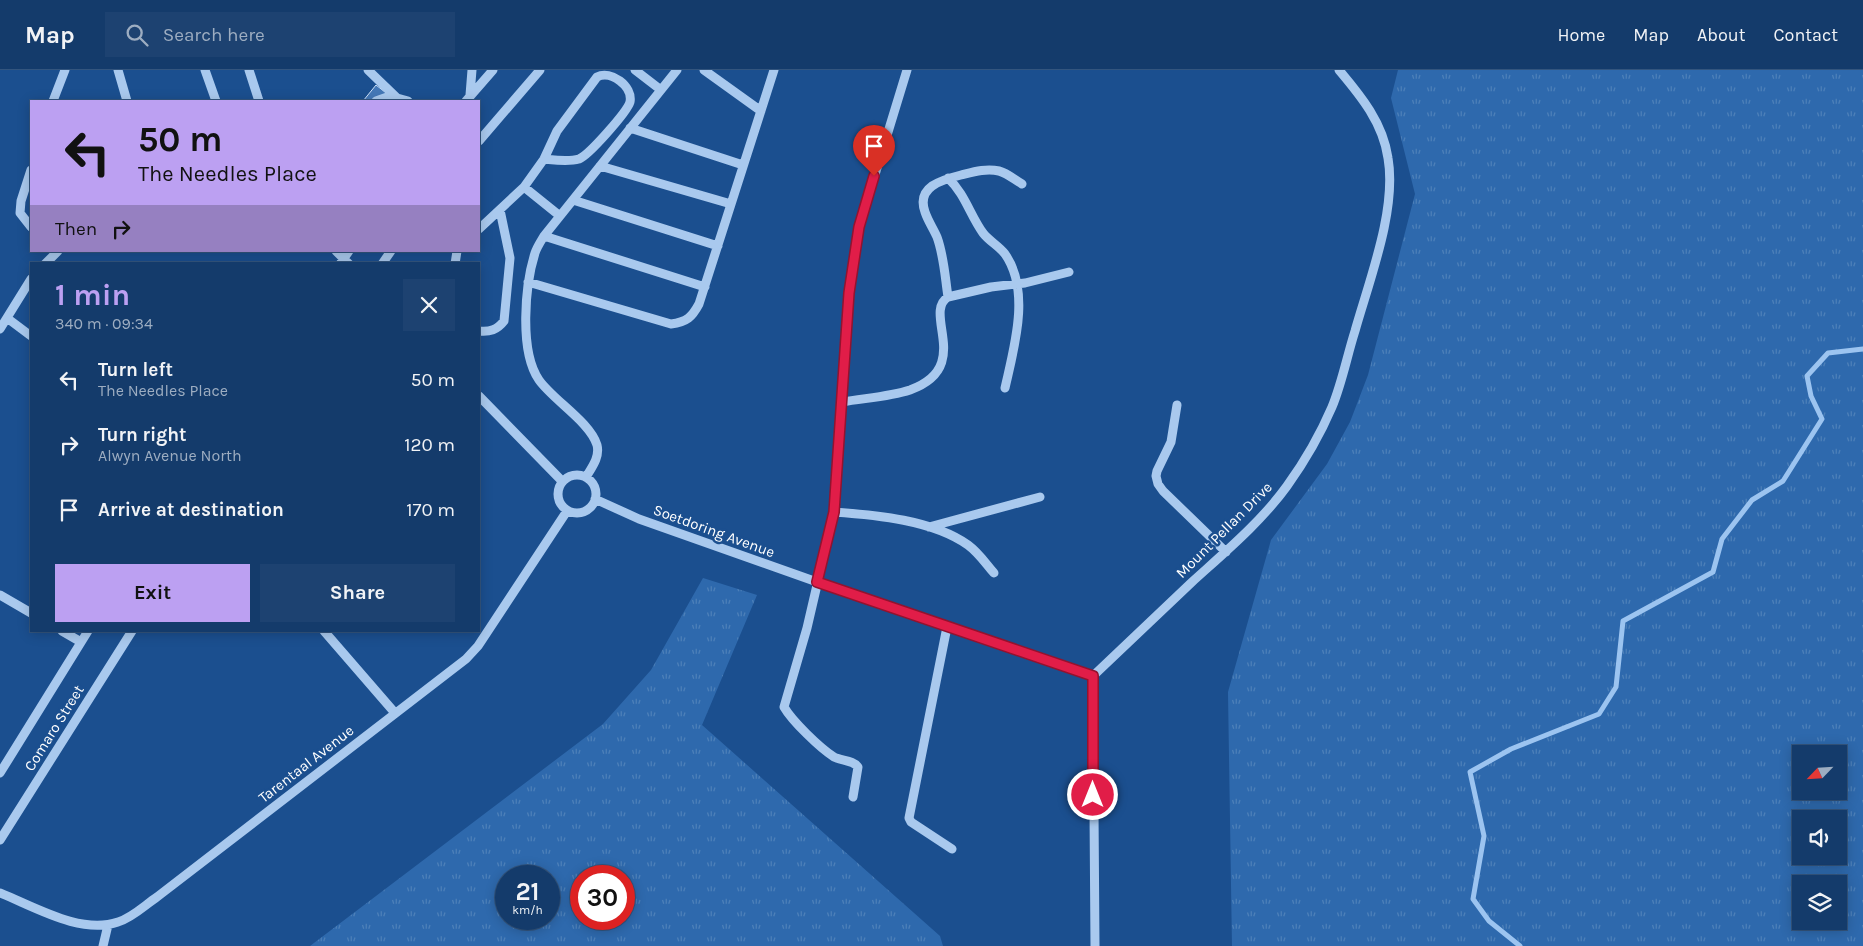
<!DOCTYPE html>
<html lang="en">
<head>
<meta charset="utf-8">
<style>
	body { margin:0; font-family:Karla,sans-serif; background:#1d4271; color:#f1f3f6; height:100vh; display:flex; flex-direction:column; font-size:19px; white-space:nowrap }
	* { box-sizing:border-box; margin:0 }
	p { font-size:16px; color:#9dadc1 }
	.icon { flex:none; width:28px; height:28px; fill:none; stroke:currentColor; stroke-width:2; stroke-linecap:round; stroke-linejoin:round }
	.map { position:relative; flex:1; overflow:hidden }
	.sheet { position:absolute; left:30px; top:192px; width:450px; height:370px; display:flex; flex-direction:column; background:#143b6b; border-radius:0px; box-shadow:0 2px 12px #0003,0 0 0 1px #33557e }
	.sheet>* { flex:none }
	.hud { position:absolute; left:30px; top:30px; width:450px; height:152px; border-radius:0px; box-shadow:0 2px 12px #0003,0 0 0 1px #33557e; background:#bca0f2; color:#111; overflow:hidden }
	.needle { width:32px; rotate:245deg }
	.buttons { position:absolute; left:1792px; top:675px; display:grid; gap:10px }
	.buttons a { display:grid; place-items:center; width:55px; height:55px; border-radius:0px; background:#143b6b; box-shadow:0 2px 12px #0003,0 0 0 1px #33557e; font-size:25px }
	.speed { position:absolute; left:495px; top:795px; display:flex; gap:10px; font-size:25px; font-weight:700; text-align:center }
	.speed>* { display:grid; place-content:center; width:65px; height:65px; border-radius:50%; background:#143b6b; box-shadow:0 2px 12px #0003,0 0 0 1px #33557e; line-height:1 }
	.speed small { font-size:12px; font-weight:400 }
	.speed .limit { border:8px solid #d22; background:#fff; color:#111 }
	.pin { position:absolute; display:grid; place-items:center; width:42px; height:42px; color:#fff; margin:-51px -21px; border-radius:50% 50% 50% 0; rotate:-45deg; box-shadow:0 0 5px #0007 }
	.pin .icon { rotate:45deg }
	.me { position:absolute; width:55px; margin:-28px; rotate:0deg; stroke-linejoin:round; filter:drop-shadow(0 0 4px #0008) }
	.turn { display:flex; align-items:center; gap:18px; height:105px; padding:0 25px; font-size:22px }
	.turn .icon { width:65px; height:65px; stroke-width:2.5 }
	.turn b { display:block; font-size:35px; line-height:42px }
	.then { display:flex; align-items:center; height:48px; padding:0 25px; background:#0003; gap:10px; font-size:19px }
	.round { display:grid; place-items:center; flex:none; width:52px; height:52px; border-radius:0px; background:#1d4271 }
	.summary { display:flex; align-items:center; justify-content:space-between; height:85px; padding:0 25px }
	h1 { font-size:30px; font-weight:700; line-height:38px; color:#bca0f2 }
	.primary-button { display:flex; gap:10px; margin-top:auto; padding:10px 25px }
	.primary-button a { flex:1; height:58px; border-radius:0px; background:#bca0f2; color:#111; font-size:20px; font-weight:700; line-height:58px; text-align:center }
	.primary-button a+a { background:#1d4271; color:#f1f3f6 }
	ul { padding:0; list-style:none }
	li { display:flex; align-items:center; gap:15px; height:65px; padding:0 25px }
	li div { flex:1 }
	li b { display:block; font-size:19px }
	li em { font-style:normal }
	header { display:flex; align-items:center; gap:30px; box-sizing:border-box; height:70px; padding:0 25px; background:#143b6b; border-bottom:1px solid #33557e }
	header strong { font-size:24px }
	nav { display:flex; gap:28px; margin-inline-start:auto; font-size:18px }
	.search { width:350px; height:45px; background:#1d4271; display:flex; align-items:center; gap:12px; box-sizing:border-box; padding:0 18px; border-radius:0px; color:#9dadc1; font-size:19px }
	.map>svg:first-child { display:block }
</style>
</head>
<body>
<header>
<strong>Map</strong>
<div class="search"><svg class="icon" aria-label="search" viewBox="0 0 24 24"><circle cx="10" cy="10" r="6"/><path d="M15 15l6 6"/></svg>Search here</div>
<nav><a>Home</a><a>Map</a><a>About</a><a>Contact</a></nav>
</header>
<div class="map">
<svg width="1863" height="876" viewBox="0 0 1863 876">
	<defs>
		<pattern id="grass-tufts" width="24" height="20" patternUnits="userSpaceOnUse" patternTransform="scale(1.25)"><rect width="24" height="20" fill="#2e69ad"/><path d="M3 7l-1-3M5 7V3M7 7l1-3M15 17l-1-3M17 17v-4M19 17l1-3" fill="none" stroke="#4d80b9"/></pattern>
	</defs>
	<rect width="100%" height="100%" fill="#1b4f8f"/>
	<!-- grass -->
	<path fill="url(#grass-tufts)" fill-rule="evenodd" d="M1398 0H1863V876H1232L1228 622 1271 470 1327 394 1350 352 1368 305 1415 124 1391 28ZM1801 684H1839V721H1801ZM1801 749H1839V786H1801ZM1801 814H1839V851H1801Z
		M703 508 757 525 702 655 940 866 943 876H310L603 654 651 600ZM506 806H549V849H506ZM581 806H624V849H581Z"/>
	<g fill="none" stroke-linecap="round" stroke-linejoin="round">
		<!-- stream -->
		<path stroke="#9cc4f0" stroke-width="5" d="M1520 876 1489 851 1473 829 1484 766 1470 702 1511 679 1599 644 1616 617 1623 551 1713 502 1722 469 1752 430 1783 411 1822 349 1811 326 1807 306 1828 283 1863 279"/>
	</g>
	<!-- building -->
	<path fill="#4478b7" stroke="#cfe3fa" d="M376 15 390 26 386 31H363Z"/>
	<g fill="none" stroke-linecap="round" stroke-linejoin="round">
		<!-- minor -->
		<path stroke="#a9c9ee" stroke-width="9" d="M118 0 127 31
			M205 0 216 31
			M249 0 259 31
			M368 0 396 27
			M635 0 661 20
			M704 0 761 41
			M470 25 472 0
			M53 31 65 0
			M376 31 390 26 408 31
			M466 31 493 0
			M630 58 743 95
			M479 71 540 0
			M600 96 731 134
			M31 100 21 131 20 143 31 157
			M948 108C965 124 970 145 983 163 989 171 999 176 1005 184 1031 221 1014 278 1005 318
			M524 117 544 89 557 61 597 7C611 0 633 16 630 32 627 42 589 85 579 89 568 92 555 90 544 89
			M573 130 718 176
			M479 159 524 117 560 146
			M544 166 705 217
			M336 181 349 194
			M45 194 58 181
			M340 194 349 181
			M382 194 391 181
			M455 194 457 181
			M528 212 671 254C687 252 692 247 699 234L774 0
			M948 227C945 207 944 186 937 167 933 158 928 151 925 142 916 117 941 110 961 105 973 102 986 98 999 101 1007 103 1015 110 1022 114
			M7 248 31 266
			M0 259 31 209
			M479 261C490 262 497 260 504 251L510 188 500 140
			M479 326 562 411
			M842 332C864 328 889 327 910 320 974 297 922 243 948 227L991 217 1025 213 1069 202
			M1177 335 1171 372 1157 401 1156 406 1158 414 1163 421 1226 482
			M558 424a19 19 0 1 1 38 0a19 19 0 1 1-38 0Z
			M586 407C592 397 600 387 597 375 590 352 553 330 539 310 519 281 525 215 535 183 537 177 541 171 544 166L677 0
			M595 429 639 449 865 529 1093 606
			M834 442C876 445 933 450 968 475 979 483 986 494 994 503
			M929 457 1040 427
			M0 525 31 543
			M947 557 909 748 911 752 952 779
			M62 561 81 572
			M324 561 395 643
			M0 703 88 561
			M853 727 858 697C853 690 842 691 834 687 820 678 792 651 784 637L807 558 834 442 849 223 859 157 907 0
			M0 770 132 561
			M0 823C35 837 81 865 118 852 132 848 145 835 157 827L466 589 478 576 567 441
			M103 876 108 855
			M1095 876 1093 606C1126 575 1159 543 1192 512 1225 482 1261 452 1287 416 1305 391 1320 365 1332 337 1342 313 1347 286 1355 261 1369 211 1397 140 1388 88 1383 53 1361 26 1339 0"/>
	</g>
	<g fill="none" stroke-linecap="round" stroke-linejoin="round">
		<!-- route casing -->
		<g stroke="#92132f" stroke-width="12">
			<path id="route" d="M874 106 859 157 849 223 834 442 817 512 1093 606V725"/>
		</g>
		<!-- route -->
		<use href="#route" stroke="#e11d48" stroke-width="9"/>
	</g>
	<g text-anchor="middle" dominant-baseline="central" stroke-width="5" stroke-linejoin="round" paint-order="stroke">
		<!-- street labels -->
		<g font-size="15" fill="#fff" stroke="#1b4f8f">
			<text transform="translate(1224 460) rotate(-45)">Mount Pellan Drive</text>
			<text transform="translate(714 461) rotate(20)">Soetdoring Avenue</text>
			<text transform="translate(54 658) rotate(-58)">Comaro Street</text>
			<text transform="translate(306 694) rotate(-38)">Tarentaal Avenue</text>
		</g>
	</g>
</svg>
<div class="buttons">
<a><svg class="needle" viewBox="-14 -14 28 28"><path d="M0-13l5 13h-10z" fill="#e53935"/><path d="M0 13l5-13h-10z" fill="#9dadc1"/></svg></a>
<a><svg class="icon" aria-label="sound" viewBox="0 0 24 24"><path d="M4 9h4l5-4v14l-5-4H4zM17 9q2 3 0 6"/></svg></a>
<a><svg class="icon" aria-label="layers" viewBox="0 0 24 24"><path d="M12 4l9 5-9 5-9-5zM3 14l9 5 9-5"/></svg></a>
</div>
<div class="speed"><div>21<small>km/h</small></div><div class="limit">30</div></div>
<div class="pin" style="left:874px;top:106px;background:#d93025"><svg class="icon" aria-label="arrive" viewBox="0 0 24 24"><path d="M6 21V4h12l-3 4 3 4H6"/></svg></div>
<svg class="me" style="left:1093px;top:725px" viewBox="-20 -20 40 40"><circle r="17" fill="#e11d48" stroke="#fff" stroke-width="3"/><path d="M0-11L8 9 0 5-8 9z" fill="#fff"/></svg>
<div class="hud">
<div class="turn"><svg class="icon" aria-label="left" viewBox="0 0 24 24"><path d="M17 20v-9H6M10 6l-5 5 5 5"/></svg><div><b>50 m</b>The Needles Place</div></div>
<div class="then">Then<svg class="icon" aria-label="right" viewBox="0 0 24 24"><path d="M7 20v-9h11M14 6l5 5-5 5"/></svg></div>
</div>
<section class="sheet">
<div class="summary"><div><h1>1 min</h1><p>340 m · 09:34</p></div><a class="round"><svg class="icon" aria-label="close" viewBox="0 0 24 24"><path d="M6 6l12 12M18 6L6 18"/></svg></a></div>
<ul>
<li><svg class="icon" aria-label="left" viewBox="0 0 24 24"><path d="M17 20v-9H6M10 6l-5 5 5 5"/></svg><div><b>Turn left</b><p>The Needles Place</p></div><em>50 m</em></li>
<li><svg class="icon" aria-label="right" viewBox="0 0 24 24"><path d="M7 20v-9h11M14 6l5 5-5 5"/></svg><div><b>Turn right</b><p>Alwyn Avenue North</p></div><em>120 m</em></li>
<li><svg class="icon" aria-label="arrive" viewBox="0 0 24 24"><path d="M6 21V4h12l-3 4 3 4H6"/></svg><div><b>Arrive at destination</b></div><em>170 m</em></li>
</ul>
<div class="primary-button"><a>Exit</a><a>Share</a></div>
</section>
</div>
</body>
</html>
